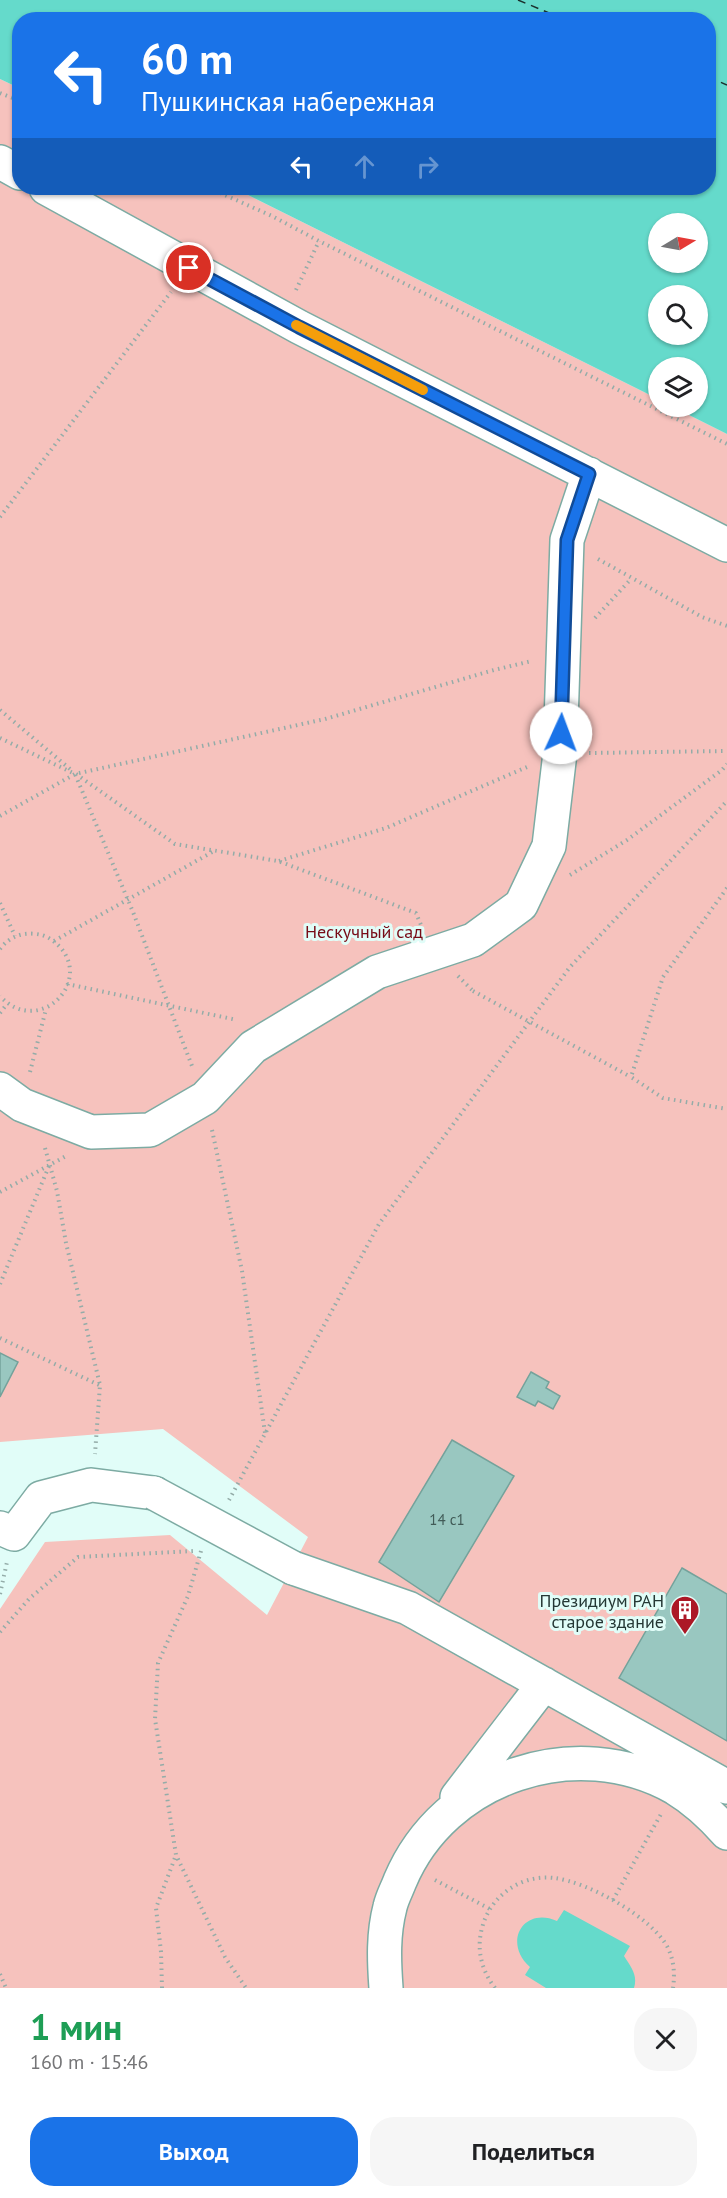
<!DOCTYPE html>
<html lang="ru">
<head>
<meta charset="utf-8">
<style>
	body { margin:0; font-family:"PT Sans",sans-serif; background:#f6f6f6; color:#202124; height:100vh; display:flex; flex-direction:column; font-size:22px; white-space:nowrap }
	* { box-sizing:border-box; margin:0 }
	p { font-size:20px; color:#757577 }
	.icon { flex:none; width:33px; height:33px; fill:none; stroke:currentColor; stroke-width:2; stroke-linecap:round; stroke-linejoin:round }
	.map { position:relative; height:1988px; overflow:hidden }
	.details { display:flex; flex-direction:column; background:#fff; flex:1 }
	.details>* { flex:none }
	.hud { position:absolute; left:12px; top:12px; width:704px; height:183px; border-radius:24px; box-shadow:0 2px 4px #0004; background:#1a73e8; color:#fff; overflow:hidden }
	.needle { width:39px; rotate:80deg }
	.controls { position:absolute; left:648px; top:213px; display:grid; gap:12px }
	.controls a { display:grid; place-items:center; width:60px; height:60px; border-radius:50%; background:#fff; box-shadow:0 2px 4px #0004; font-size:30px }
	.pin { position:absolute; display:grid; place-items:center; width:51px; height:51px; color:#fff; margin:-26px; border:3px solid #fff; border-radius:50%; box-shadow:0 2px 6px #0007 }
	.me { position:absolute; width:66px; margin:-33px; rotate:2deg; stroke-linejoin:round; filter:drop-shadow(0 0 4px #0008) }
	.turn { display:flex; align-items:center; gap:21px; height:126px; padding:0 30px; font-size:27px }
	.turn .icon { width:78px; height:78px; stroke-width:2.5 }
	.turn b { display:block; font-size:42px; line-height:51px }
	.lanes { display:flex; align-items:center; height:57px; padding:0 30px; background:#0003; justify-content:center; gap:30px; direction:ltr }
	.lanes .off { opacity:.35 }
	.round { display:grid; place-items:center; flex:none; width:63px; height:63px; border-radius:24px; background:#f6f6f6 }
	.overview { display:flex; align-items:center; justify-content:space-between; height:102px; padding:0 30px }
	h1 { font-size:36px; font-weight:800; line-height:45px; color:#1e9e55 }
	.action { display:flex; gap:12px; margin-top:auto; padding:12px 30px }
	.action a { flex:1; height:69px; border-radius:24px; background:#1a73e8; color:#fff; font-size:24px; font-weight:800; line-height:69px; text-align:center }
	.action a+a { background:#f6f6f6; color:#202124 }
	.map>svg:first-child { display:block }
</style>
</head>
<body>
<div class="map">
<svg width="727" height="1988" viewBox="0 0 727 1988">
	<rect width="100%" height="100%" fill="#e1fdf8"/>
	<!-- green -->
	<path fill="#f6c2bd" d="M0 79 19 88 20 188H234L658 399V406L673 407 727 434V1988H0V1609L45 1542 170 1535 267 1615 308 1537 163 1429 0 1442Z"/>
	<!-- water -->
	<path fill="#65dacb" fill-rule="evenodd" d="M0 0H727V434L673 407 698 406V368H658V399L234 188H708V20H20L19 88 0 79ZM658 224H698V262H658ZM658 296H698V334H658Z
		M564 1910 630 1946 624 1956C631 1967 638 1975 634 1988H546L525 1975 530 1967C502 1942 524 1906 557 1921Z"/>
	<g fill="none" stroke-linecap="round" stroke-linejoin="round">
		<!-- ferry -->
		<path stroke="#1b302d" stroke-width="1.5" stroke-dasharray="8 6" stroke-linecap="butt" d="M518 0 566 20
			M708 77 727 85"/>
	</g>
	<!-- building -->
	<path fill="#99c7c0" stroke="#74a29b" stroke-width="1.5" d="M0 1353 18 1362 0 1397Z
		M531 1372 549 1382 546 1388 560 1396 553 1409 538 1401 535 1406 517 1397Z
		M452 1440 514 1476 439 1602 379 1562Z
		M682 1568 727 1594V1741L619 1678Z"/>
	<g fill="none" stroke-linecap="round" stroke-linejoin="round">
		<!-- minor casing -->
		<g stroke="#7daba3" stroke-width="36">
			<path id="minor" d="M0 162 20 173
				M46 188 299 327 727 545
				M0 1089 22 1105 91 1132 150 1130 205 1098 253 1047 377 972 473 940 521 905 549 846 560 753 567 540 589 474
				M0 1528 14 1534 41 1498 91 1485 154 1493
				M293 1568 408 1608 727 1787
				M457 1797 544 1684
				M386 1988C384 1960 383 1934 390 1907 392 1898 397 1889 400 1881 444 1776 576 1732 675 1788 695 1800 712 1816 727 1833"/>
		</g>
		<!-- path -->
		<path stroke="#94aca8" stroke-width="4" stroke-dasharray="1.5 4.5" stroke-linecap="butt" d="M0 93 20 101
			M209 188 272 216 319 241 727 444
			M296 290 319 241
			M0 517 171 292
			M598 559 702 617 727 626
			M595 618 631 579
			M0 710 70 769
			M0 738 75 774 133 912 192 1066
			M589 753 727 751
			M76 774 175 844 278 861 416 913 421 925
			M0 816 75 774 325 719 494 670 532 661
			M279 861 386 828 527 767
			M570 875 627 840 722 770 727 764
			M727 888 663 977 631 1077 663 1098 727 1109
			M0 903 15 936
			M54 941 214 851
			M0 949C9 937 22 932 36 934 46 935 53 940 60 947 93 984 37 1037 0 996
			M458 976 473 991
			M67 984 237 1020
			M0 1013 7 1004
			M30 1072 46 1009
			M212 1130 242 1271 265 1433
			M45 1148 57 1191 66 1243 100 1385 95 1454
			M0 1192 68 1155
			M0 1284 49 1166
			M0 1338 99 1385
			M229 1500 379 1224 570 967 727 801
			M201 1551 188 1596 158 1663 155 1719 176 1855 225 1957 246 1988
			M0 1594 7 1562
			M0 1632 29 1599 78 1557 194 1551
			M435 1880 490 1909
			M613 1900 661 1814
			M0 1974 6 1988
			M162 1988 161 1952 156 1908 176 1855
			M495 1988C482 1971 476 1950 482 1928 490 1896 521 1874 554 1878 588 1882 652 1917 668 1948 674 1961 675 1974 673 1988"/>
		<!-- minor -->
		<use href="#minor" stroke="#fff" stroke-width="33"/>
		<!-- minor-bridge casing -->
		<g stroke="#7daba3" stroke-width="36" stroke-linecap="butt">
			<path id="minor-bridge" d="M154 1493 293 1568"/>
		</g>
		<!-- path-bridge -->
		<path stroke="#94aca8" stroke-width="4" stroke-dasharray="1.5 4.5" stroke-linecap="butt" d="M473 991 631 1077"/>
		<!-- minor-bridge -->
		<use href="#minor-bridge" stroke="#fff" stroke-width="33"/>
	</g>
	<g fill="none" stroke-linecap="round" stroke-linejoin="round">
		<!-- route casing -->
		<g stroke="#114b97" stroke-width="15">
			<path id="route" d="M189 268 299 327 589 474 567 540 561 733"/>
		</g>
		<!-- route -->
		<use href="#route" stroke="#1a73e8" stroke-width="10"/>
		<!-- slow -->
		<path stroke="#f59e0b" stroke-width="10" d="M296 325 423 390"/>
	</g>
	<!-- icons -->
	<defs>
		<g id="building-pin" transform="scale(1.5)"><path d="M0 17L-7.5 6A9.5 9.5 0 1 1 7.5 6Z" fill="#ac1826" stroke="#e1fdf8"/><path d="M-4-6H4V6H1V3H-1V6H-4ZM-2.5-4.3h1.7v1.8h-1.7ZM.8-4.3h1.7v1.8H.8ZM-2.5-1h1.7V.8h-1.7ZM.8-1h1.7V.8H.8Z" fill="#fff"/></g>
	</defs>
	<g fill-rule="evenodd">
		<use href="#building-pin" x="685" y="1610"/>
	</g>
	<g text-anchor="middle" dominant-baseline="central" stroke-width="6" stroke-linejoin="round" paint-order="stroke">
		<!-- number labels -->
		<g font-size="15" fill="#415b57">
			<text x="447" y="1519">14 с1</text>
		</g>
		<!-- park labels -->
		<g font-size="18" fill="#770b16" stroke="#e1fdf8">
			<text x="364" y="931">Нескучный сад</text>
		</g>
		<!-- poi labels -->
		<g font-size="18" fill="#243734" stroke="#e1fdf8" text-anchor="end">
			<text x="664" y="1600">Президиум РАН<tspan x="664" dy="21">старое здание</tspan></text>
		</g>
	</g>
</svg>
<div class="controls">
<a><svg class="needle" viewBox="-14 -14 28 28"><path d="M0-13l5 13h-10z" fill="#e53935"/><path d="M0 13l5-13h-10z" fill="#757577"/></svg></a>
<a><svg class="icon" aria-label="search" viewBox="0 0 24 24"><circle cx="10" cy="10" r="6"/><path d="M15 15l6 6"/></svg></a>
<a><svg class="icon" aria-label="layers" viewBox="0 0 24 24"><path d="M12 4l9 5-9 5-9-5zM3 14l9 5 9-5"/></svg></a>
</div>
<div class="pin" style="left:189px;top:268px;background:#d93025"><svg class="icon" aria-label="arrive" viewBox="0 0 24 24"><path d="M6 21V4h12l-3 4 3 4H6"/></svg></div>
<svg class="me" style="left:561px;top:733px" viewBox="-20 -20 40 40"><circle r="19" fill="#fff"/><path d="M0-13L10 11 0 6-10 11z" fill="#1a73e8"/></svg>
<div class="hud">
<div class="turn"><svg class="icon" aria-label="left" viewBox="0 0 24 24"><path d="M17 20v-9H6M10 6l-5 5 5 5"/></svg><div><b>60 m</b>Пушкинская набережная</div></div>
<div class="lanes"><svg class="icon" aria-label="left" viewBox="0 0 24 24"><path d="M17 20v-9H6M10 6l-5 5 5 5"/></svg><svg class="icon off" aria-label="ahead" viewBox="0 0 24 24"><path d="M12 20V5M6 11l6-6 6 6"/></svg><svg class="icon off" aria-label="right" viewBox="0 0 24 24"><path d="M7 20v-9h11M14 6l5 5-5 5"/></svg></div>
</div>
</div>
<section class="details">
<div class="overview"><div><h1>1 мин</h1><p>160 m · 15:46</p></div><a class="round"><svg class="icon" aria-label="close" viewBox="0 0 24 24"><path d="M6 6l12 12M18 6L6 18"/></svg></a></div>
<div class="action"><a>Выход</a><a>Поделиться</a></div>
</section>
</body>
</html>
